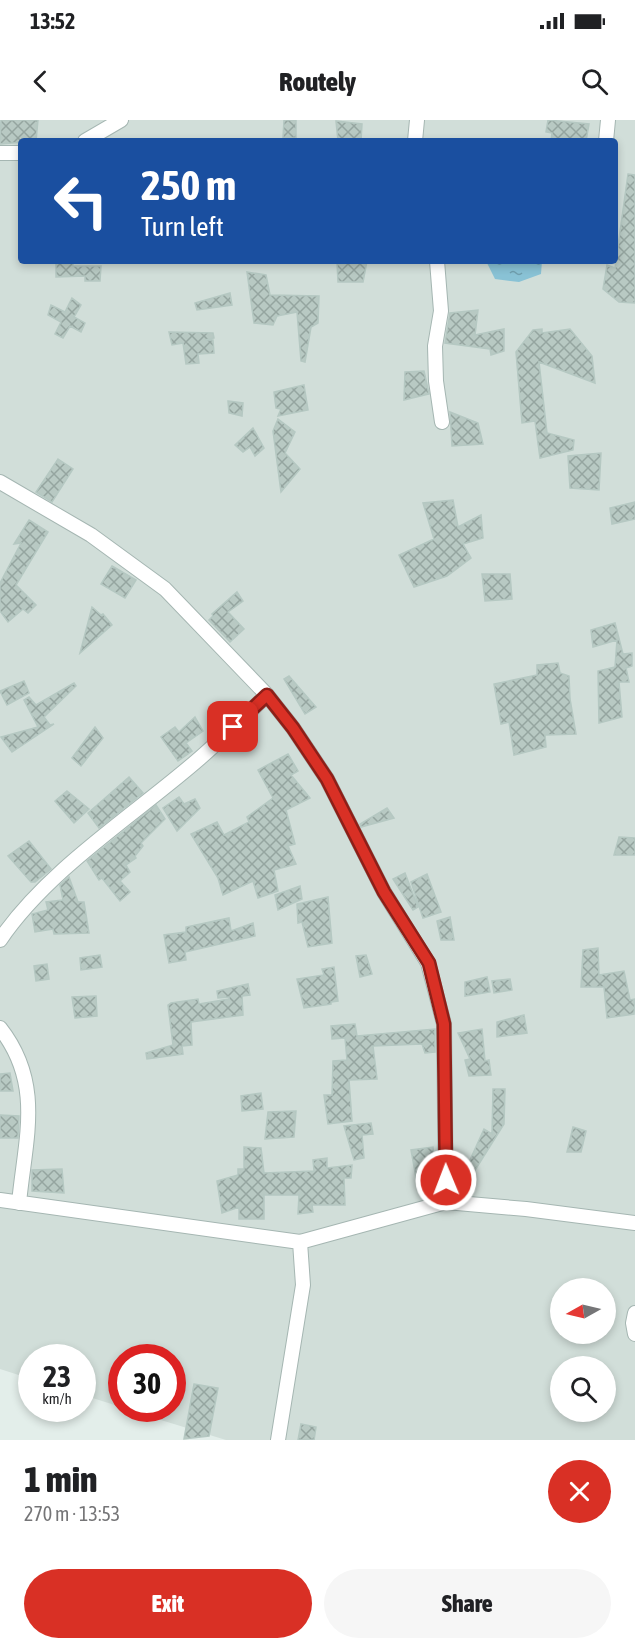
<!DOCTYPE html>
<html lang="en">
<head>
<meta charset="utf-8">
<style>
	body { margin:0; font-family:"Asap Condensed",sans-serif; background:#f6f6f6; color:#202124; height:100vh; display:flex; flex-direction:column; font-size:22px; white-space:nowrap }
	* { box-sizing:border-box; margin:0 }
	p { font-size:20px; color:#757577 }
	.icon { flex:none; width:33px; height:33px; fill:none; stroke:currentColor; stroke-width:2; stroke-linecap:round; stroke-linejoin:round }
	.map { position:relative; height:1320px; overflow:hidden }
	.side { display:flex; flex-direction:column; background:#fff; flex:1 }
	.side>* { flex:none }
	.top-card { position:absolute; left:18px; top:18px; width:600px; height:126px; border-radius:6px; box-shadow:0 3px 9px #0003; background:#1a4fa0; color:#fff; overflow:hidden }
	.needle { width:39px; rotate:262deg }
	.buttons { position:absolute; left:550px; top:1158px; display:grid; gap:12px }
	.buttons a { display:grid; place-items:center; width:66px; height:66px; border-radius:50%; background:#fff; box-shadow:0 3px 9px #0003; font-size:30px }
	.speed { position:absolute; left:18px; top:1224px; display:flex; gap:12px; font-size:30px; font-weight:700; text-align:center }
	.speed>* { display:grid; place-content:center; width:78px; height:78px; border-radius:50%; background:#fff; box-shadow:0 3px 9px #0003; line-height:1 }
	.speed small { font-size:15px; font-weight:400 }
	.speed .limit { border:9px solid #d22; background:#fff; color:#111 }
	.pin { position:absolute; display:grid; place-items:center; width:51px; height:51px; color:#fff; margin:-26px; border-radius:12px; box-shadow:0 3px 9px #0006 }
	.me { position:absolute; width:66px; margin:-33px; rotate:359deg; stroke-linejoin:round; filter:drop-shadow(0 0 4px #0008) }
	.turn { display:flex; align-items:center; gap:21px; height:126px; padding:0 24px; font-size:27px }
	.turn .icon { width:78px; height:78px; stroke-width:2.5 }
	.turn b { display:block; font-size:42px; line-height:51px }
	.round { display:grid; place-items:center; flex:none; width:63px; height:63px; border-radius:32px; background:#f6f6f6 }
	.head { display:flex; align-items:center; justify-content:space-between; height:102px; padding:0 24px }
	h1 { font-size:36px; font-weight:800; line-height:45px }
	.action { display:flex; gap:12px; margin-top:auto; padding:12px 24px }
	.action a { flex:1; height:69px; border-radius:36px; background:#d93025; color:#fff; font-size:24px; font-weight:800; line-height:69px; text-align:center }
	.action a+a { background:#f6f6f6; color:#202124 }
	.status { display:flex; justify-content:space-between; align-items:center; height:42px; padding:0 30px; background:#fff; direction:ltr }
	.status svg { height:16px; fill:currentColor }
	header { display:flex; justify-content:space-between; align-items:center; height:78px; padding:0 24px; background:#fff; font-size:27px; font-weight:800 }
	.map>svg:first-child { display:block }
</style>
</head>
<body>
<div class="status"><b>13:52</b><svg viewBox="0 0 49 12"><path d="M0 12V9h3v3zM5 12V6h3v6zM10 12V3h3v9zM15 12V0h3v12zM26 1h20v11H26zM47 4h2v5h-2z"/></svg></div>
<header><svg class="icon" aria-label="back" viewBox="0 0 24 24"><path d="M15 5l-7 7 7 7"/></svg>Routely<svg class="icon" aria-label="search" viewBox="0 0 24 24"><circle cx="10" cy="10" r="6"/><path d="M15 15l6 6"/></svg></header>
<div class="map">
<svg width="635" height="1320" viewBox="0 0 635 1320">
	<defs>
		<pattern id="water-ripples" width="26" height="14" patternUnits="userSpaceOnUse" patternTransform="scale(1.5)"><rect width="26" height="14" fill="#89c2d5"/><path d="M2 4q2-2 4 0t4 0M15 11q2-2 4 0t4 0" fill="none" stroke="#709fae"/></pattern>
		<pattern id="building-cross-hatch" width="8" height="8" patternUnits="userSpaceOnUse" patternTransform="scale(1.5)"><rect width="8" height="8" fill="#b8c9c3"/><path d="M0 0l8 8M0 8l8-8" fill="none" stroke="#95a5a0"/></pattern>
	</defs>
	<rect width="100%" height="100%" fill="#e3eeea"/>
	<!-- built -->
	<path fill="#d1ded9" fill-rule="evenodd" d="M0 0H635V1320H226L125 1289 172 1288V1238H122L121 1287 83 1275 82 1238H32L31 1259 0 1249ZM21 21H615V141H21ZM561 1168H606V1214H561ZM561 1246H606V1292H561Z"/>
	<!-- water -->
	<path fill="url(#water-ripples)" d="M486 141H542L541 154 519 162 495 159Z"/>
	<!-- building -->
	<path fill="url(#building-cross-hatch)" stroke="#b5c8c2" stroke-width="1.5" d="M1 0H38L36 21 0 24Z
		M284 0H296V18H283Z
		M548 0 589 4 586 21H551L552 13 546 12Z
		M336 1 362 4 361 21H338Z
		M628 54 635 55V183L619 182 603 169 607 145 615 148Z
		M56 141H73V146H101L100 161H85V156L56 157Z
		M367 141 363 162H338L337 142Z
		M247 152 266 155 270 175 319 176 318 203 311 207 305 242 301 241 297 192 277 196 273 205 254 203Z
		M230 173 232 185 197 190 195 183Z
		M72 178 81 185 74 197 85 203 81 212 70 206 63 218 55 214 61 202 48 195 51 185 65 192Z
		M478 190 475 215 504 209V231L491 235 490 229 445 223 450 193Z
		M542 209V213L570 209 592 236 595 263 539 242 547 313 574 320 573 330 540 338 535 301 522 303 516 232 533 210Z
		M169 212 213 213 214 218 205 220H213L214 233 198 234 199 243 186 244 183 223 172 225Z
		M424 251 429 274 404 280 405 252Z
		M304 265 308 290 278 296 281 289 276 288 274 272Z
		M228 281 243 283 242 296 229 293Z
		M450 292 478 303 483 324 452 326Z
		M278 299 295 312 285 333 300 349 281 372 273 311Z
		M253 308 264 328 255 336 250 327 243 332 235 325Z
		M601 333 599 370 570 368 568 336Z
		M58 339 73 349 52 382 36 372Z
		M453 380 458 407 481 395 483 418 463 424 471 438 447 456 414 467 399 435 434 419 423 383Z
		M635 382V399L612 404 610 388Z
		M29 400 48 412 16 465 36 485 28 493 23 489 8 502 0 491V463L21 423 14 424Z
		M112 446 136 460 125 478 101 464Z
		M482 454H510L512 479 485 481Z
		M237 472 243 481 228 492 244 509 230 522 209 500 213 496 212 494Z
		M92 487 101 495 103 494 112 505 80 533Z
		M615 503 623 534 632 533V546L626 548 629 562H619L622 597 599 603 598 551 615 547 617 520 593 527 591 510Z
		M558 543 560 553 569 556 570 579 576 614 545 615 546 627 514 635 509 602 501 604 494 564 537 555V545Z
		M289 556 316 587 305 594 284 559Z
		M24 561 29 573 7 585 0 571Z
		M74 563 76 566 44 597 50 605 54 604 12 632 1 617 38 607 24 580 29 577 36 585Z
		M195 597 203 611 186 623 192 631 178 641 161 617 175 607 179 612Z
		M95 607 103 618 81 646 72 638Z
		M288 634 298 651 291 655 310 678 286 690 295 724 288 726 296 744 274 750 278 771 258 778 253 761 223 775 218 758 191 714 217 702 224 715 249 702 247 697 273 678 258 650Z
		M129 657 143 673 99 708 88 693Z
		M67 671 89 689 74 703 55 681Z
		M179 677 184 684 195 679 200 688 177 711 163 688Z
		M156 685 165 699 141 723 143 726 135 736 136 738 126 745 130 752 120 761 130 772 120 781 102 758 99 760 87 741Z
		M387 688 394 698 361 707 360 704Z
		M619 717 635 718V735H614Z
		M29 721 51 749 35 762H31L8 736Z
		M405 753 418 787 413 790 393 759Z
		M427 754 441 792 423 798 411 762Z
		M69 757 78 782H84L89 813 54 814 53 809 35 812 32 794 48 790 46 782 63 780 60 765Z
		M300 766 302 779 278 790 275 775Z
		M328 777 332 823 308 827 302 802 298 803 297 784Z
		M450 797 454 820H441L437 801Z
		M229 798 231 811 253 803 255 816 185 832 186 840 169 843 164 815 186 812V807Z
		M598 828 599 855 624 851 630 880 635 879 634 894 607 898 604 867H581L583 830Z
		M100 835 102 847 81 850 80 838Z
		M366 835 372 854 360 857 356 836Z
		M47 844 49 859 36 861 34 846Z
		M334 847 338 881 331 882V884L304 888 297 859 324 855 322 849Z
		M487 857 490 872 465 876V862Z
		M510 859 512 870 494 873 492 861Z
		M248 864 250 875 242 876 243 895 191 902 192 925 182 926 183 934 147 939 146 933 173 925 168 885 171 883 198 879 199 884 229 879V877L218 878 217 871Z
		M96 876 97 896 75 898 72 877Z
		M524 895 527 913 497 917V902Z
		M355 904 357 916 435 909V932L425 933 422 924 373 926 377 959 349 960 352 1001 328 1004 324 975H332L333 941 347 940 345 918 332 919 331 906Z
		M482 909 485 941 489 940 491 955 469 956 465 940 470 939 458 913Z
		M10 953 13 971H0V954Z
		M493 969H505L504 1004 467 1063 461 1060 484 1009 492 1014Z
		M261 973 263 989 242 991 241 976Z
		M296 991 294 1017 265 1019 268 992Z
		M0 995 19 996 18 1018H0Z
		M371 1003 373 1014 362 1015 364 1038 354 1040 344 1006Z
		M573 1007 586 1011 581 1032H567Z
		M244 1027 261 1028 264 1053 314 1051 313 1040 327 1038V1048L352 1045 351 1058H344L345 1085H312L313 1092 298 1094 299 1075H264V1099H239V1087L222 1093 217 1061 238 1055V1049H244Z
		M433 1027 437 1063H417L411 1030Z
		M62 1049 64 1073 32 1071V1050Z
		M194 1264 218 1268 209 1316 184 1319Z
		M301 1304 316 1307 314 1320H298Z"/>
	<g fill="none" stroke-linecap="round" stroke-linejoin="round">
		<!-- minor casing -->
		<g stroke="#a5b6b2" stroke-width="16">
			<path id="minor" d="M85 21 121 0
				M415 21 417 0
				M606 21 608 0
				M0 33H21
				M437 141 441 191 435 226 436 261 442 302
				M0 362 91 415 165 469 267 575 293 608 327 659 384 772 428 843 444 904 446 1082
				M0 820C48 749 136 694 200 638 223 618 245 596 267 575
				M0 908C44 964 25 1019 19 1083
				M0 1080 300 1122 446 1082 526 1089 635 1103
				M635 1193 633 1203 635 1214
				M278 1320 303 1165 300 1122"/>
		</g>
		<!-- minor -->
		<use href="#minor" stroke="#fff" stroke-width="14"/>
	</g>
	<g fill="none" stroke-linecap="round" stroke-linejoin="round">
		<!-- route casing -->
		<g stroke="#8d1f18" stroke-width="15">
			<path id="route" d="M233 607 267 575 293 608 327 659 384 772 429 843 444 904 446 1060"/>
		</g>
		<!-- route -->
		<use href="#route" stroke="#d93025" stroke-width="10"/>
	</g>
</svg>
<div class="buttons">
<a><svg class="needle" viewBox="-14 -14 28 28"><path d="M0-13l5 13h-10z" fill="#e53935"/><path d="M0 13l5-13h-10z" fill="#757577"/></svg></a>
<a><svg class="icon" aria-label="search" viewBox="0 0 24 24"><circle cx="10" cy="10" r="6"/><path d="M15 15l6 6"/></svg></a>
</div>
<div class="speed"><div>23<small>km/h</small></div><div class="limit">30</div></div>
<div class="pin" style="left:233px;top:607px;background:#d93025"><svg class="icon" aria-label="arrive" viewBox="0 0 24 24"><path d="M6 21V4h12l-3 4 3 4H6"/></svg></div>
<svg class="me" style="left:446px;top:1060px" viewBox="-20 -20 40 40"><circle r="17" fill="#d93025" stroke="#fff" stroke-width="3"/><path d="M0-11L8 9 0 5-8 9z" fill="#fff"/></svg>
<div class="top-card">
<div class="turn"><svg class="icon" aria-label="left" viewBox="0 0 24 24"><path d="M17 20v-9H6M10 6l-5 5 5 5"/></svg><div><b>250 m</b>Turn left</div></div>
</div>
</div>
<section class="side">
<div class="head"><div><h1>1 min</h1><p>270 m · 13:53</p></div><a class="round" style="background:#d93025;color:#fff"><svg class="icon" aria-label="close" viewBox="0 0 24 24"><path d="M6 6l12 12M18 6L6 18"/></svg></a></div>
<div class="action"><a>Exit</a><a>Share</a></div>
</section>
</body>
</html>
